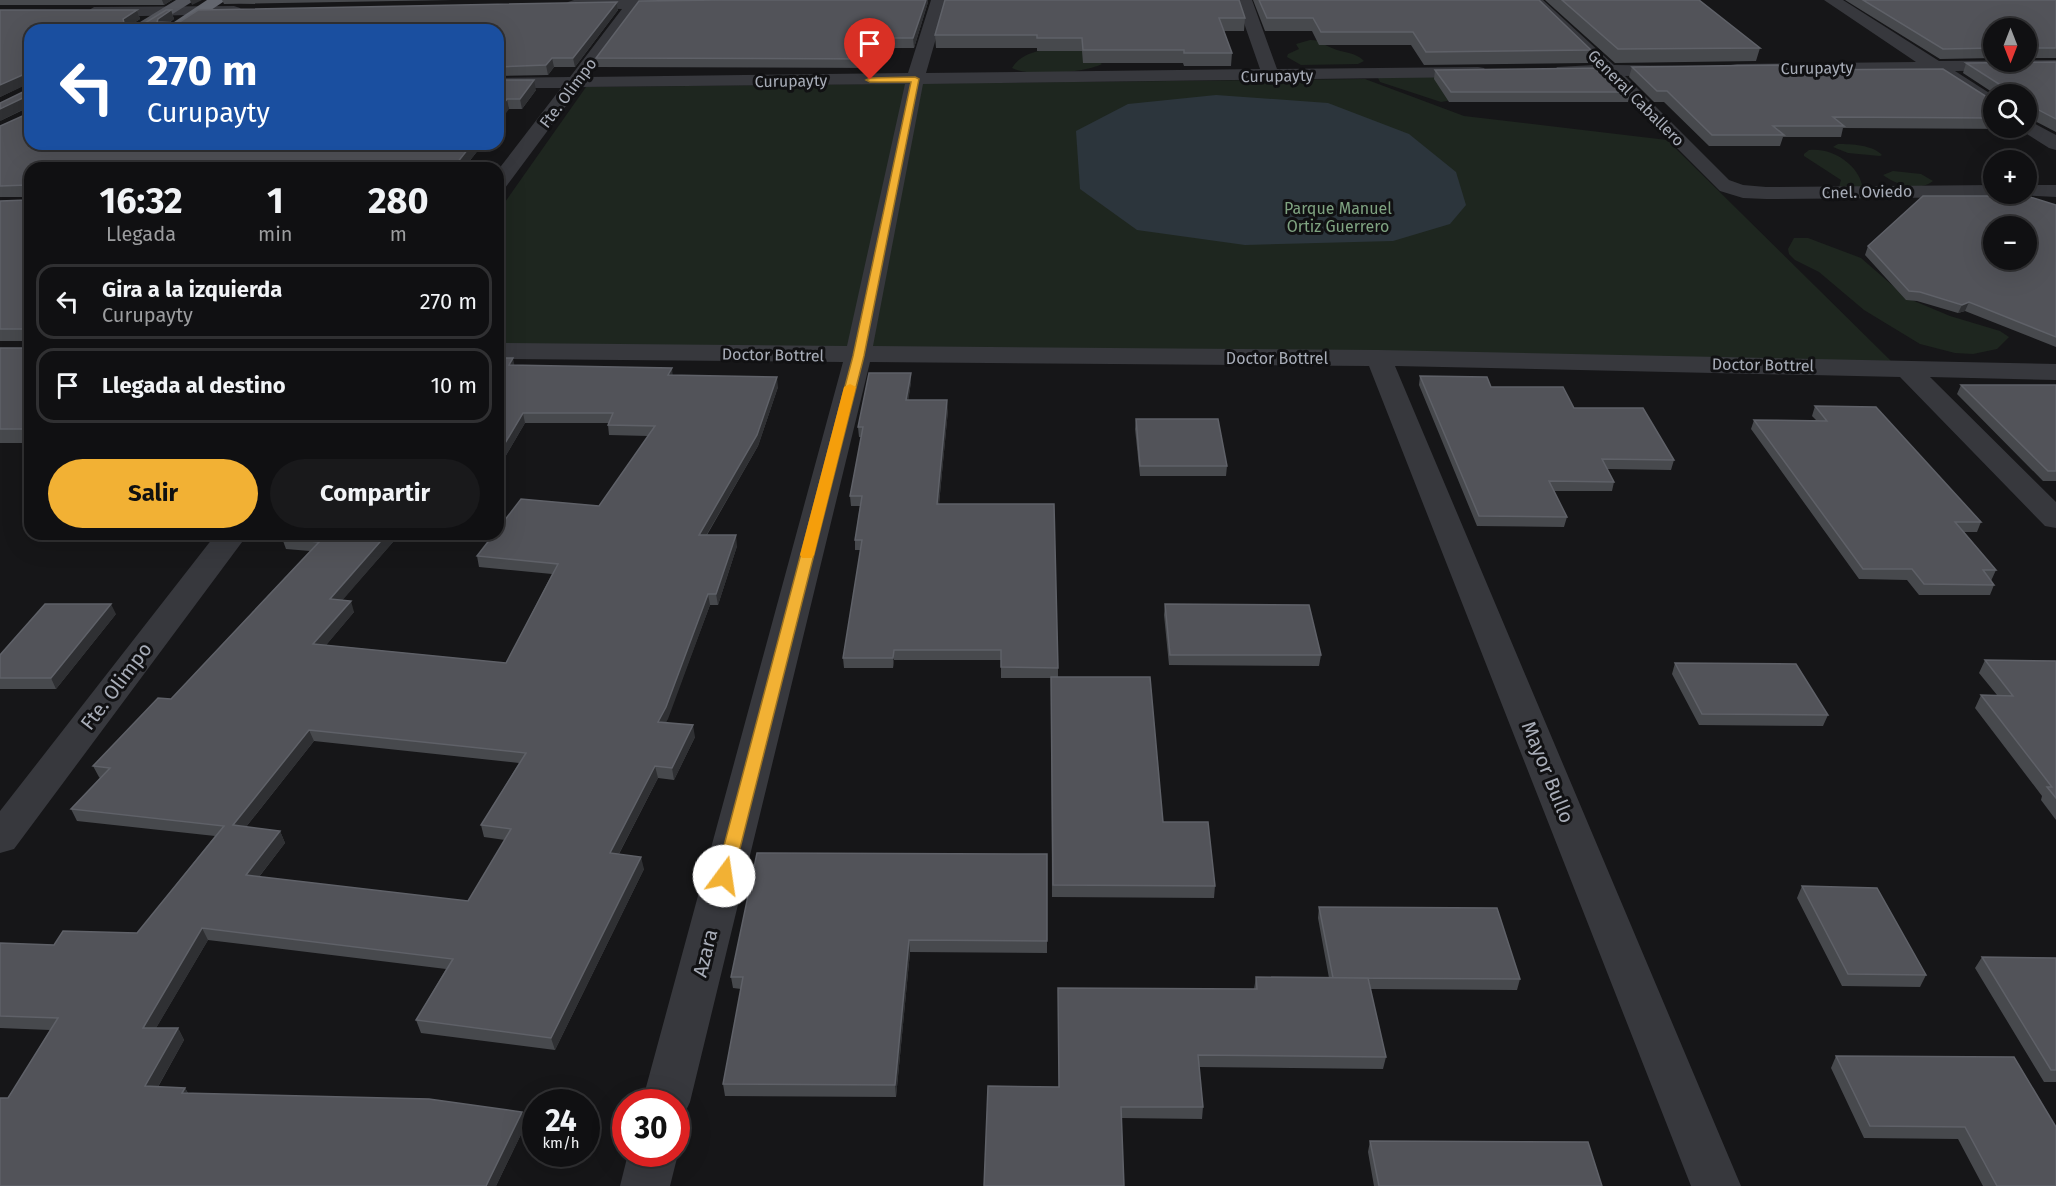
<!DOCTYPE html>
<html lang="es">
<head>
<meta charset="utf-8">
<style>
	body { margin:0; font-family:"Fira Sans",sans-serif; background:#19191b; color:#f1f3f6; height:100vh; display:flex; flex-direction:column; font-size:22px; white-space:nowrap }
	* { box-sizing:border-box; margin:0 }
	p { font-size:20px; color:#9c9d9f }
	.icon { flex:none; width:33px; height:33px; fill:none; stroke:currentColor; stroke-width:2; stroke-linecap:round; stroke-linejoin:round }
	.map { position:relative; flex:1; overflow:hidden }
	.side { position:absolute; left:24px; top:162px; width:480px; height:378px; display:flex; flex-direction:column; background:#101012; border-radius:18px; box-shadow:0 6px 24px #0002,0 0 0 2px #303032 }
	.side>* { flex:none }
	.top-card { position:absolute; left:24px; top:24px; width:480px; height:126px; border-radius:18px; box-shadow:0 6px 24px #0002,0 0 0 2px #303032; background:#1a4fa0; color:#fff; overflow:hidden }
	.needle { width:39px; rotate:180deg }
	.controls { position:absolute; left:1983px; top:18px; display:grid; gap:12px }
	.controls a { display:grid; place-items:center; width:54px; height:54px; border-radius:50%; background:#101012; box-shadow:0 6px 24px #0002,0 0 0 2px #303032; font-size:30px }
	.speed { position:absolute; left:522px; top:1089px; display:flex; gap:12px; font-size:30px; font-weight:700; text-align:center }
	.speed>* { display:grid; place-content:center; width:78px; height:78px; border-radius:50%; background:#101012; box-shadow:0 6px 24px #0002,0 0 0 2px #303032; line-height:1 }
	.speed small { font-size:15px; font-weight:400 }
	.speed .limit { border:9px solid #d22; background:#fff; color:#111 }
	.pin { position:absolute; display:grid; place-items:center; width:51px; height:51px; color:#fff; margin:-62px -26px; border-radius:50% 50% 50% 0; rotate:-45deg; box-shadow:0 0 6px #0007 }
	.pin .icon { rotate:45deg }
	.me { position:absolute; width:66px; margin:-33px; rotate:14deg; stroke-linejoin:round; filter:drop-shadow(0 0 4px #0008) }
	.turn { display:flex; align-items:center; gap:21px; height:126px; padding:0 24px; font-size:27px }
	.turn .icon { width:78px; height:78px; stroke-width:2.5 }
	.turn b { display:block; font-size:42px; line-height:51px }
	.eta { display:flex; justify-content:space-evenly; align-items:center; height:102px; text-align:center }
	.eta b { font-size:36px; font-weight:700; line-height:42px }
	.primary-button { display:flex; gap:12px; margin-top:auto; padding:12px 24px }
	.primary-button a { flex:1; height:69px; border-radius:36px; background:#f2b134; color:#111; font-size:24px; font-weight:700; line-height:69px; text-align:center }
	.primary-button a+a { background:#19191b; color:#f1f3f6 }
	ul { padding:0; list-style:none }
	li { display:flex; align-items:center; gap:18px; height:75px; margin:0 12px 9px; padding:0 12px; border:3px solid #303032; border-radius:18px }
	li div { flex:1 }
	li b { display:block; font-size:22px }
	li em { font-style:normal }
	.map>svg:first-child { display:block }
</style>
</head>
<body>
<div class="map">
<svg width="2056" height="1186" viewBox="0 0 2056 1186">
	<rect width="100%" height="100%" fill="#161618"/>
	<!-- green -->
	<path fill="#1e261f" d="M1310 40C1321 40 1323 45 1332 48 1343 53 1356 52 1364 61L1358 64 1301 65 1287 57 1288 54 1299 49 1296 44Z
		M1079 48 1102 64C1085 73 1028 77 1012 68 1025 47 1055 49 1079 48Z
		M1436 76 1464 98 1441 102 1380 82 1378 78Z
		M1365 79 1464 116 1667 140 1891 361 498 345V212L586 87Z
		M1838 144C1851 144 1873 145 1882 155L1880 156 1848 153 1833 147Z
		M1809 150C1831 147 1858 164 1862 185L1860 188 1839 187 1841 180 1804 156V154Z
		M1893 171 1921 174 1933 181C1920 192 1896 185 1883 175Z
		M1794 238H1808L1861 258 1907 298 1950 316 2000 331 2009 337 1997 349 1973 354 1955 353 1920 344 1864 310 1819 272 1795 260 1789 254 1788 249Z"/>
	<!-- water -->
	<path fill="#2c353c" d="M1216 95 1328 103 1409 134 1456 172 1466 205 1450 224 1393 241 1245 245 1137 230 1080 189 1076 131 1128 104Z"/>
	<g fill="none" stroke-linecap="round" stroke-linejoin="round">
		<!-- minor -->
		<path fill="#37383d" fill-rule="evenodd" d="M574 0H687L689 3 681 8H639L588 77 908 73 931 0H947L926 73 1260 69 1236 0H1252L1277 69 1478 67 1484 68 1487 72 1484 76 1478 77 923 84 873 346 1379 350 2056 364V380L1930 377 2056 502V528L2045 526 1900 377 1395 366 1741 1186H1691L1369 366 870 362 690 1102 683 1117 676 1119V1102H642L843 362 498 359V343L847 346 905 84 580 87 505 188 498 190V170L561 88H498V78L570 77 622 9 568 8 566 5 568 2Z
			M1526 0H1543L1614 65 1682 66 1685 70 1682 74 1676 75 1625 76 1729 180 1743 185 1766 187 1994 185V194H2003L1994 197 1766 199 1743 198 1720 191 1605 76 1557 75 1554 71 1557 67 1594 65Z
			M1824 0H1843L1939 61 2056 60V70L1955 71 1994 96V109L1987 108 1932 72 1731 73 1728 69 1731 65 1737 64 1916 62Z
			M234 6 240 8 242 11 240 14 94 17 86 12 94 7Z
			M2026 119 2056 135V150L2049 148 2019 129 2018 128H2026Z
			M2026 185H2056V197L2019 195 2017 194H2026Z
			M216 534H248L14 849 0 853V811Z
			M676 1151 678 1154 670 1186H620L628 1154H676Z"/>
		<!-- major -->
		<path fill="#53555c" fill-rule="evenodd" d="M176 0H195L147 30H127Z"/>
		<!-- highway -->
		<path fill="#63666e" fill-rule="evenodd" d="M207 0H226L181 30H162Z"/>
	</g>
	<!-- wall -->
	<path fill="#47494d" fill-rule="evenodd" d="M0 0H172L164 5H0Z
		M222 0H453L224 4Z
		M722 0H928V2L914 48H886L881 68 598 67 596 58Z
		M945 0 1245 18 1244 31H1224L1232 53 1231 66H1184L1183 63H1083L1082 51H1037V48H936L935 35Z
		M1253 0H1539L1591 50 1588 63 1424 65 1411 45H1319L1312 31H1265Z
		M1545 0H1699L1760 48 1756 61 1615 63Z
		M1845 0H2056V58H2026V28H1994V58L1940 59Z
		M617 2 618 10 575 67H554L548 75 498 76V30L30 144H483L464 168H30V441L28 443H0V348H26V341H0V201L27 200V197H0V126L27 114V108L0 121 27 90V84L0 97V10H137L140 19 134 23H145L171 10 174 19 169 23H178Z
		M2056 62V132L2027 117 2026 119V94H1995L1963 73 1966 63Z
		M1632 67 1783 70 1990 99 1994 100V128H2017L2016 129 1843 128 1841 137H1783L1780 146H1709L1664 102H1654L1629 77Z
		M1435 70 1630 92 1628 102H1449L1434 79Z
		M498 80 536 90 522 109H509Z
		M2056 205V347L1965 311 1958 313 1917 301 1906 300 1865 255 1868 246Z
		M515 365 673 375 778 387 758 446 707 535 737 546 718 605H710L666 722 695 737 674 780 658 778 619 854 644 869 555 1050 421 1033 416 1020 446 969 208 940 156 1028H178L184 1040 158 1087 185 1088 188 1093 526 1124 496 1186H0L8 1098 50 1030 0 1028V943L54 945 137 933 215 836 77 821 71 809 100 778 99 777 93 766 171 699 310 551 286 549 282 538 283 537 267 536 266 534H400L342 600 354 612 326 645 506 663 552 574 479 567 477 556 599 506 648 436 609 435 608 425 609 423H525L498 469ZM314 741 519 763 481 825 484 837 505 840 468 901 259 877 285 843 280 831 246 827Z
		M911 373V382L908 400 948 410 939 504 1058 668V677L1163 822 1215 886 1214 898 1052 897 1051 678H1001V660H894L893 668H844L843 658 861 550H855V540L860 506H851L850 496 861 437H859L858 427Z
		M1420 376 1491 387 1574 408 1674 460 1671 470 1607 469 1614 482 1612 491H1554L1567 517 1564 527 1477 526 1419 385Z
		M1961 385H2056V481H2043L1957 394Z
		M1815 406 1981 522 1977 532H1964L1996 570 1991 581 1994 585 1990 595H1919L1907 580 1859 579 1751 429 1754 420H1816L1812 416Z
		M1136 419 1227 466 1226 476H1140L1135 429Z
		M1165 604 1321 655 1319 666 1169 665 1164 615Z
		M116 614 56 689H0V655Z
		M1985 660 2056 661V820L2041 800 2042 796 1975 708 1981 695H1997L1979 673Z
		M1675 663 1828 715 1823 726 1699 725 1672 674Z
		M1047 854V953L910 952 896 1097 725 1096 723 1084 741 989 733 988 731 977Z
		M1802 886 1926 975 1920 987 1842 986 1797 898Z
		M1319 907 1520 979 1517 990 1370 989 1386 1057 1383 1069 1199 1067 1203 1107 1202 1119 1121 1118 1059 1087 1254 989 1256 977 1329 978 1318 918Z
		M1982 957 2056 958V1082H2044L1975 968Z
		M1836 1056 2014 1057 2056 1186H1983L1958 1139 1864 1138 1831 1068Z
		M1370 1141 1602 1186H1374L1368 1152Z"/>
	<!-- shaded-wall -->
	<path fill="#2f3033" d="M162 0H172L164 5Z
		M190 0H202L192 5Z
		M926 0H928V2L914 48 913 38Z
		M617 2 618 10 575 67 573 58Z
		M137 10 140 19 126 28 123 19Z
		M171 10 174 19 161 28 157 22 158 19Z
		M886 38V48L881 68V59Z
		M552 58 554 67 548 75 546 65Z
		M27 73 30 83 0 97V85Z
		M534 80 536 90 522 109 520 99Z
		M27 96 30 106 0 121V109Z
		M507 99 509 109 498 124V111Z
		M472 144H483L464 168H453Z
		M1969 302 1965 311 1958 313 1962 305Z
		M513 358 515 368 509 365Z
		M672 368 673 378 668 375Z
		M911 373V382L907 410 906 400Z
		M777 377 778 387 758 446 700 546 699 535Z
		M947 400 948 410 938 514 937 504Z
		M523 413 525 423 498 469V455Z
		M30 421V441L28 443 22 429Z
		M387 534H400L334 610 330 599Z
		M736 535 737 546 718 605 716 594Z
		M708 594 710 605 668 719 660 733 658 722Z
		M351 601 354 612 317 656 313 644Z
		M111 604 116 614 56 689 51 678Z
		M894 650V660L893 668V658Z
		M693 725 695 737 674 780 672 768Z
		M309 730 314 741 238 837 233 825Z
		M655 766 658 778 613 865 610 853Z
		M280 831 285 843 251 887 246 875Z
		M641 857 644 869 555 1050 551 1038Z
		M202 928 208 940 149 1040 143 1028Z
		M909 940 910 952 896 1097 895 1085Z
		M178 1028 184 1040 151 1099 145 1086Z
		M185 1088 191 1100 182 1093Z
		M522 1112 526 1124 496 1186H486Z"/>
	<!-- building -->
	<path fill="#525359" stroke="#5f6168" stroke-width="1.5" fill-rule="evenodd" d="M722 0H926L913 38H886L881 59 596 58 639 1Z
		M945 0H1239L1245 18H1219L1232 53H1184V50H1083L1082 38H1037V35H935Z
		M1259 0H1539L1591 50 1426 52 1413 32H1321L1313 18H1267Z
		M1562 0H1699L1760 48 1618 49Z
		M1863 0H2056V48H2026V28H1994V48L1943 49Z
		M617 2 573 58H552L546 65 498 67V30H30V144H472L453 168H30V421L22 429H0V348H26V329H0V201L27 200V185L0 186V126L27 114V96L0 109V103L27 90V73L0 85V10H137L123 19 124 23H145L166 10H171L158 19 157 22 178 23 198 10Z
		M2056 62V119L2031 106 2028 107V115H2026V94H2000L1999 84 1966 63Z
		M1778 65 1783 70 1943 69 1990 99 1994 100V118L1833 117 1844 126H1773L1784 135H1712L1667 91H1657L1632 67Z
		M1606 68 1630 92H1451L1435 70Z
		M498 80H534L520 99H507L498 111Z
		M1923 196H2027L2056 205V337L1969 302 1962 305 1920 292 1909 291 1868 246ZM1994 226H2026V260H1994Z
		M498 358H513L509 365 672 368 668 375 777 377 757 435 699 535H736L716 594H708L666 707 658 722 693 725 672 768 655 766 610 853 641 857 551 1038 416 1020 453 959 202 928 143 1028H178L145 1086 185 1088 182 1093 429 1099 522 1112 486 1186H0V1098H8L58 1018 0 1016V943L54 945 63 931 137 933 224 826 71 809 110 768 93 766 158 698 171 699 319 542 282 538 286 534H387L330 599 351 601 313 644 506 663 558 564 477 556 494 534H498V529L521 499 599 506 655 426 608 425 613 413H523L498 455ZM309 730 526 753 481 825 511 829 468 901 246 875 280 831 233 825Z
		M869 373H911L906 400H947L937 504H1054L1058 668 1001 667V650H894L893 658H843L862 540H855L862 496H850L863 427H858Z
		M1420 376 1487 377 1491 387H1563L1574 408H1643L1674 460 1602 459 1614 482 1549 481 1567 517 1479 516Z
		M1961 385H2056V471H2048Z
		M1815 406 1876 407 1981 522H1955L1996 570H1983L1994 585 1924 584 1912 569H1863L1754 420 1827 421Z
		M1136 419H1218L1227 466H1140Z
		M45 604H111L51 678H0V655Z
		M1165 604 1309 605 1321 655H1170Z
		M1985 660 2056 661V798L2047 787H2052L1981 695 2013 696Z
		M1675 663 1796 664 1828 715 1702 714Z
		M1051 677H1150L1163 822H1208L1215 886 1053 885Z
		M757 853 1047 854V941L909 940 895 1085 723 1084 743 977H731Z
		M1802 886 1877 888 1926 975 1848 974Z
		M1319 907 1497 908 1520 979 1333 978Z
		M1982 957 2056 958V1070H2051Z
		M1256 977 1368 978 1386 1057 1198 1055 1203 1107H1121L1124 1186H984L988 1086 1059 1087 1058 988 1257 989Z
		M1836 1056 2014 1057 2056 1127V1186H1997L1965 1127 1870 1126Z
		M1370 1141 1588 1142 1602 1186H1379Z"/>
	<!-- route -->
	<path fill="#f2b134" stroke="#9d7322" stroke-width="1.5" d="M915 77 919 79 864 356 733 876 731 881 724 882 718 881 716 876 853 356 911 82H870L866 80 870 78Z"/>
	<!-- slow -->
	<path fill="#f59e0b" d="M850 384 856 387 814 555 812 558H802L800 555 844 387Z"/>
	<g text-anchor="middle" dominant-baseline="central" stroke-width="6" stroke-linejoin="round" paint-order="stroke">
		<!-- far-street labels -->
		<g font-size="16" fill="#a8adb8" stroke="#111113">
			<text transform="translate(1817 68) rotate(-1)">Curupayty</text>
			<text transform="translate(1277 76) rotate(-1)">Curupayty</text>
			<text transform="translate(791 81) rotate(-1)">Curupayty</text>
			<text transform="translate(568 93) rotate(-53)">Fte. Olimpo</text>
			<text transform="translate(1636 98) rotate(45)">General Caballero</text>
			<text transform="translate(1867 192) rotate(-1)">Cnel. Oviedo</text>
			<text transform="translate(773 355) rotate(1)">Doctor Bottrel</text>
			<text x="1277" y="358">Doctor Bottrel</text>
			<text transform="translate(1763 365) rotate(1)">Doctor Bottrel</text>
		</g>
		<!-- far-park labels -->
		<g font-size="16" fill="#7fa381" stroke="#111113">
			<text x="1338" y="208">Parque Manuel<tspan x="1338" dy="18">Ortiz Guerrero</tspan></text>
		</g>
		<!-- street labels -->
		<g font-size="20" fill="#a8adb8" stroke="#111113">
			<text transform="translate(116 686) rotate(-53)">Fte. Olimpo</text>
			<text transform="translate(1548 772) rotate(68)">Mayor Bullo</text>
			<text transform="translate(705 953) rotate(-76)">Azara</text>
		</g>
	</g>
</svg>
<div class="controls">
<a><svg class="needle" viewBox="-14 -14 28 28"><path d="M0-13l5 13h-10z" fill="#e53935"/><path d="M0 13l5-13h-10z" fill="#9c9d9f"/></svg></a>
<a><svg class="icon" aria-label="search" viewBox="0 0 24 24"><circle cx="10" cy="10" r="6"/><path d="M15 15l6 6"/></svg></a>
<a>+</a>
<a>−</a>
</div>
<div class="speed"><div>24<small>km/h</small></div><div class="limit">30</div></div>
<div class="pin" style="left:870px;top:80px;background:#d93025"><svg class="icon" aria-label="arrive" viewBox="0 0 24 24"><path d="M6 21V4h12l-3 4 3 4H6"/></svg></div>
<svg class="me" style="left:724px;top:876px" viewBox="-20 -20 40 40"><circle r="19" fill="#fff"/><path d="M0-13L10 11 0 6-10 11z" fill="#f2b134"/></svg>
<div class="top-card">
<div class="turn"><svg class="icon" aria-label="left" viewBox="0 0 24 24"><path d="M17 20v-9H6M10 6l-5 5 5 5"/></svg><div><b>270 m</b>Curupayty</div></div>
</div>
<section class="side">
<div class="eta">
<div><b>16:32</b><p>Llegada</p></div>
<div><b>1</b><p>min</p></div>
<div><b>280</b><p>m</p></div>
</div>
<ul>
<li><svg class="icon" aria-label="left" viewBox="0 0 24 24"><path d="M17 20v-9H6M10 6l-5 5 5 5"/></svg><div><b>Gira a la izquierda</b><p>Curupayty</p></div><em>270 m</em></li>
<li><svg class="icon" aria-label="arrive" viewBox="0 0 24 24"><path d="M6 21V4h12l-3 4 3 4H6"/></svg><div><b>Llegada al destino</b></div><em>10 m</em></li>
</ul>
<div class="primary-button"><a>Salir</a><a>Compartir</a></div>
</section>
</div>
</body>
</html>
